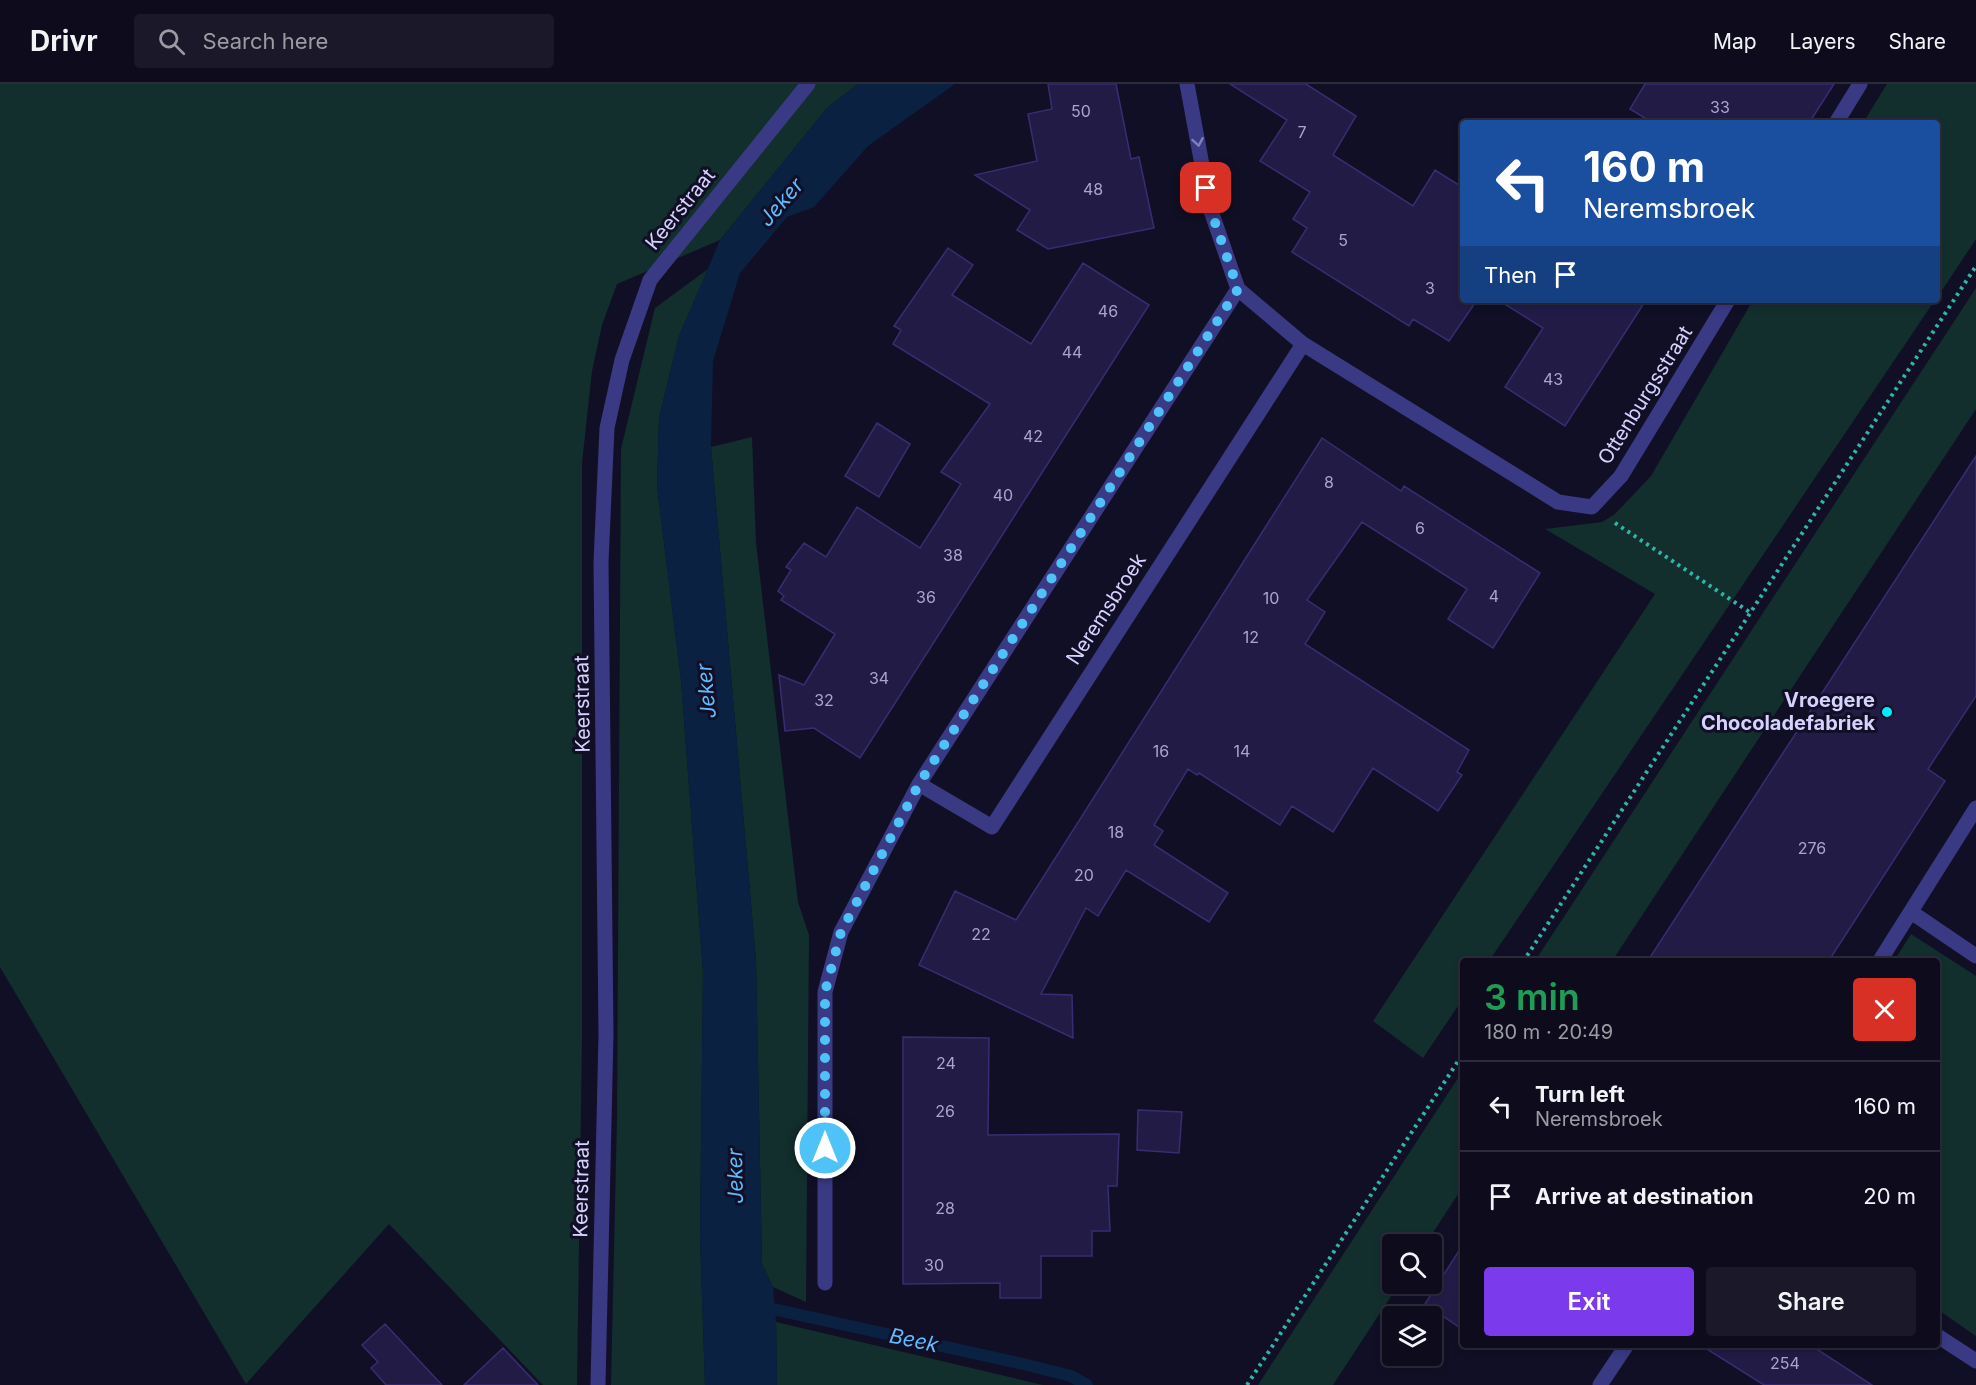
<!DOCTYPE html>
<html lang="en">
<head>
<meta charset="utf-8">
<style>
	body { margin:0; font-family:Inter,sans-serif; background:#1b1929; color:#f1f3f6; height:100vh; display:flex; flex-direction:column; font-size:22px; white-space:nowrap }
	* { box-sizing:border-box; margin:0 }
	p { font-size:20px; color:#9a9ba3 }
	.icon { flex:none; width:33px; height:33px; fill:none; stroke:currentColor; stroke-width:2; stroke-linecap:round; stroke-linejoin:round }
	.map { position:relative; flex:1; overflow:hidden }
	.side { position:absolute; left:1460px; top:874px; width:480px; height:390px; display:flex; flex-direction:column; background:#0d0b1c; border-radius:6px; box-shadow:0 3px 9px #0003,0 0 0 2px #2d2b3b }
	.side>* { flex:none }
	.hud { position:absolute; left:1460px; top:36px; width:480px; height:183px; border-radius:6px; box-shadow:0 3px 9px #0003,0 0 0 2px #2d2b3b; background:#1a4fa0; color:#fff; overflow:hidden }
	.buttons { position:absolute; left:1382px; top:1150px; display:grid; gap:12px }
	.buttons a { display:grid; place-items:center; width:60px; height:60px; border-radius:6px; background:#0d0b1c; box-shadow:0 3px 9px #0003,0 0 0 2px #2d2b3b; font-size:30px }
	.pin { position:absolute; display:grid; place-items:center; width:51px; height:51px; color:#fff; margin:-26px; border-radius:12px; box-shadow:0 3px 9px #0006 }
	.me { position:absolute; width:66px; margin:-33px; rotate:0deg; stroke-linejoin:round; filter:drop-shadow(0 0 4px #0008) }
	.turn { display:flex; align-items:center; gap:21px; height:126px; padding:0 24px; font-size:27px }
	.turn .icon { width:78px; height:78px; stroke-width:2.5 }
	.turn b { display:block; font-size:42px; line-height:51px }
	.then { display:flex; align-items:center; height:57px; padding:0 24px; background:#0003; gap:12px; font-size:22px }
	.round { display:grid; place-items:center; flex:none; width:63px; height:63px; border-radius:6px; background:#1b1929 }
	.overview { display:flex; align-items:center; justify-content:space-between; height:102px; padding:0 24px }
	h1 { font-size:36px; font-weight:600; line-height:45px; color:#1e9e55 }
	.action { display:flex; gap:12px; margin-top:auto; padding:12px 24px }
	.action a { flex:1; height:69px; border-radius:6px; background:#7c3aed; color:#fff; font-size:24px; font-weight:600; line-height:69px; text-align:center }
	.action a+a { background:#1b1929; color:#f1f3f6 }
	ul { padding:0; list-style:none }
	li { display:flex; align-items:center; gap:18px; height:90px; padding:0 24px; border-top:2px solid #2d2b3b }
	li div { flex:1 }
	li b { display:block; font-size:22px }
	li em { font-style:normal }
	header { display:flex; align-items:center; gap:36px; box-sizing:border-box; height:84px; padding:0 30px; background:#0d0b1c; border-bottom:2px solid #2d2b3b }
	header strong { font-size:28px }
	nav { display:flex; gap:33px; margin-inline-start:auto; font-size:21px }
	.search { width:420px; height:54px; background:#1b1929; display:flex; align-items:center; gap:15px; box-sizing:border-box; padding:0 21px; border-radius:6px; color:#9a9ba3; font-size:22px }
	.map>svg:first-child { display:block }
</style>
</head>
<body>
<header>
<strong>Drivr</strong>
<div class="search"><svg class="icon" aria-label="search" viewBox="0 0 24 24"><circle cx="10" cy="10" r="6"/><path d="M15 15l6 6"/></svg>Search here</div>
<nav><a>Map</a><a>Layers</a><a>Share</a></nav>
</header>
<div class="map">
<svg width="1976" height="1301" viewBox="0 0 1976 1301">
	<rect width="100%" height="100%" fill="#110f25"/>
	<!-- green -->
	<path fill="#122f2d" d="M0 0H858L827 24 720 156 617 200 602 241 592 287 582 379V953L577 1301H543L389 1140 246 1300 0 883Z
		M1887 0H1976V155L1937 214 1936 39H1863Z
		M708 185 679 252 659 334 657 402 681 596 703 888 700 1152 705 1301H611L617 1034 621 365 655 224Z
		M1976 204V325L1612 877H1535Z
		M1753 216H1935L1489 877 1462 878V916L1423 974 1373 937 1655 510 1545 445 1602 438 1615 430 1651 392Z
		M752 353 756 459 798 818 809 851 806 1218 773 1203 762 1180 756 877 711 363Z
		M1911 850 1976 892V1252L1937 1225 1936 878 1894 877Z
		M1462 988V1104L1425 1161H1392V1200H1399L1333 1301H1258Z
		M776 1238 1043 1301H777Z"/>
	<!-- water -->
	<path fill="#0a2142" d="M858 0H955L868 62 814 123 787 133 740 189 713 277 711 363 756 877 762 1180 773 1203 776 1238 777 1301H705L700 1152 703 887 681 596 657 403 659 334 679 252 720 156 827 24Z"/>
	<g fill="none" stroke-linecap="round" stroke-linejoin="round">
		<!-- stream -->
		<path stroke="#0a2142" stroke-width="12" d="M759 1222 1023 1280 1071 1292 1087 1301"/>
	</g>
	<!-- building -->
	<path fill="#221b46" stroke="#382d72" stroke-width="1.5" d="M1048 0H1116L1131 75 1139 73 1154 144 1048 165 1017 146 1030 126 975 91 1037 77 1028 30 1052 25Z
		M1230 0H1306L1356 32 1333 71 1413 122 1435 86 1462 103V216H1477L1449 257 1413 235 1409 242 1292 168 1307 144 1293 135 1310 108 1260 77 1287 36Z
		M1645 0H1834L1809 39H1653L1630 25Z
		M948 164 973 181 952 211 1031 260 1083 179 1149 221 860 674 814 644 785 647 779 591 804 601 835 550 781 516 784 512 778 507 791 486 786 483 804 459 826 473 857 423 920 464 961 400 941 388 990 320 893 260 901 246 894 242Z
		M1498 216H1646L1565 342 1505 303 1543 244Z
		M877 339 910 360 879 413 845 392Z
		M1322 354 1401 407 1404 402 1540 489 1493 564 1448 535 1467 505 1362 438 1307 516 1325 528 1305 560 1469 666 1457 688 1462 691 1438 727 1373 684 1333 748 1292 722 1280 741 1199 689 1197 691 1188 685 1154 741 1163 747 1154 761 1228 809 1209 838 1126 786 1098 832 1086 824 1041 910 1072 911 1073 954 919 881 955 807 1016 836Z
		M1976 372V612L1928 685 1945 697 1828 878H1647Z
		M903 953 989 954 988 1051 1119 1050 1117 1102H1108L1110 1147H1092V1172H1041V1214H1000V1199L903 1200Z
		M1138 1026 1182 1028 1179 1069 1137 1066Z
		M1462 1162V1245L1425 1220Z
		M385 1240 442 1301H386L371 1284 378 1278 362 1261Z
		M1702 1262H1812L1872 1301H1764Z
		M503 1264 538 1301H464Z"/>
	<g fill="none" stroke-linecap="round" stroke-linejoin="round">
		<!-- path -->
		<path stroke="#2fb6a9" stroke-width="4" stroke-dasharray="3 4.5" stroke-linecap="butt" d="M1615 439 1751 529
			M1523 878 1976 182
			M1247 1301 1462 971"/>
		<!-- minor -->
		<path stroke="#3a3a84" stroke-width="15" d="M1187 0 1210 124 1238 205 1303 260 1558 418 1592 423 1621 392 1728 216
			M1836 39 1860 0
			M919 700 992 743 1303 260
			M1911 828 1976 872
			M1879 878 1976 724
			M825 1199V908L841 848 919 700 1238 205
			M1936 1251 1976 1277
			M598 1301 606 950 601 478 607 344 622 276 650 196 808 0
			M1600 1301 1626 1262"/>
	</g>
	<!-- one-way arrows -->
	<defs><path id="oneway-chevron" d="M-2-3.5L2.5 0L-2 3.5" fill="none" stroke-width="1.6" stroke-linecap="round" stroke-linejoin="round" transform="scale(1.5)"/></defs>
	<use stroke="#807ebb" href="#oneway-chevron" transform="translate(1198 58) rotate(80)"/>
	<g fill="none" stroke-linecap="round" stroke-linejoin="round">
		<!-- route -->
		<path stroke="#4fc3f7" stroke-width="10" stroke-dasharray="0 18" d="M825 1064V908L841 848 919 700 1238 205 1210 124 1206 104"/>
	</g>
	<!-- markers -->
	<circle fill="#00edfd" stroke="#110f25" stroke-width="2" cx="1887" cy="628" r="6"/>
	<g text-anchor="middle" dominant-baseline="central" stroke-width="6" stroke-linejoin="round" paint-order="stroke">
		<!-- number labels -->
		<g font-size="16" fill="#a9a4d1">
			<text x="1720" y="23">33</text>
			<text x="1081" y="27">50</text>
			<text x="1302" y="48">7</text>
			<text x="1093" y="105">48</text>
			<text x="1343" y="156">5</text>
			<text x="1430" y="204">3</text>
			<text x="1108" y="227">46</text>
			<text x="1072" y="268">44</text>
			<text x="1553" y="295">43</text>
			<text x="1033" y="352">42</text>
			<text x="1329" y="398">8</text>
			<text x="1003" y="411">40</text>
			<text x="1420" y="444">6</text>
			<text x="953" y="471">38</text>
			<text x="1494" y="512">4</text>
			<text x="926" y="513">36</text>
			<text x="1271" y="514">10</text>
			<text x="1251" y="553">12</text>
			<text x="879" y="594">34</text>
			<text x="824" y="616">32</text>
			<text x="1161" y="667">16</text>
			<text x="1242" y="667">14</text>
			<text x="1116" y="748">18</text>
			<text x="1812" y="764">276</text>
			<text x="1084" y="791">20</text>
			<text x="981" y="850">22</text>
			<text x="946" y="979">24</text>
			<text x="945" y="1027">26</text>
			<text x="945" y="1124">28</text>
			<text x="934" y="1181">30</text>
			<text x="1785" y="1279">254</text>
		</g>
		<!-- street labels -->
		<g font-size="20" fill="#d6d2ff" stroke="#110f25">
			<text transform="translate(680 125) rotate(-51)">Keerstraat</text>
			<text transform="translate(1645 311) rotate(-58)">Ottenburgsstraat</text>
			<text transform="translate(1106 525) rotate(-57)">Neremsbroek</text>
			<text transform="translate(582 620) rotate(-91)">Keerstraat</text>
			<text transform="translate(581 1105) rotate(-89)">Keerstraat</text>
		</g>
		<!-- poi labels -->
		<g font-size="20" font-weight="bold" fill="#d6d2ff" stroke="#110f25" text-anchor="end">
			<text x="1875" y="616">Vroegere<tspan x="1875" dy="23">Chocoladefabriek</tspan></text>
		</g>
		<!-- water labels -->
		<g font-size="21" font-style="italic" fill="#60bbff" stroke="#110f25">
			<text transform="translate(781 118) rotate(-49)">Jeker</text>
			<text transform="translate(706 607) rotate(-95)">Jeker</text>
			<text transform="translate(735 1092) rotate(-91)">Jeker</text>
			<text transform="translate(914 1256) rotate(12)">Beek</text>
		</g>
	</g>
</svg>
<div class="buttons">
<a><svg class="icon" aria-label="search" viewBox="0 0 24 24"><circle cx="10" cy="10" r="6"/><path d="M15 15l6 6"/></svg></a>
<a><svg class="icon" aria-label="layers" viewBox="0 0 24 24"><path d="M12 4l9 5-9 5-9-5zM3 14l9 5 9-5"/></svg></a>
</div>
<div class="pin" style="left:1206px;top:104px;background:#d93025"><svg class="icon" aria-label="arrive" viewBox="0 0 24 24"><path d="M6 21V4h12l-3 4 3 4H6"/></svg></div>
<svg class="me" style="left:825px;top:1064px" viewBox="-20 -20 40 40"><circle r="17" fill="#4fc3f7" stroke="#fff" stroke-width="3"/><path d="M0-11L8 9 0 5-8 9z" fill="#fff"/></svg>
<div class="hud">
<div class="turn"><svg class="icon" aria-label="left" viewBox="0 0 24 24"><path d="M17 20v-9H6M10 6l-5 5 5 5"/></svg><div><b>160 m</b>Neremsbroek</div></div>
<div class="then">Then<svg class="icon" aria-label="arrive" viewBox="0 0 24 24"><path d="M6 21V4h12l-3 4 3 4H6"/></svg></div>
</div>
<section class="side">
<div class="overview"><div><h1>3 min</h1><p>180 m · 20:49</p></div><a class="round" style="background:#d93025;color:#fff"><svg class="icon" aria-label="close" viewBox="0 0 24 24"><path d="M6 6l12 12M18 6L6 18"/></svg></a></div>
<ul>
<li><svg class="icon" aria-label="left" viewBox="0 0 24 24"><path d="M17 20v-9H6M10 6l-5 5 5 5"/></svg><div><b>Turn left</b><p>Neremsbroek</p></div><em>160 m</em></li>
<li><svg class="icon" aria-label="arrive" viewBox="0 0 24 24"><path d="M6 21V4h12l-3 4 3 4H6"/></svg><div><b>Arrive at destination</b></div><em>20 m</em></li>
</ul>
<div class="action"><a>Exit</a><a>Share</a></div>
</section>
</div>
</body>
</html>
